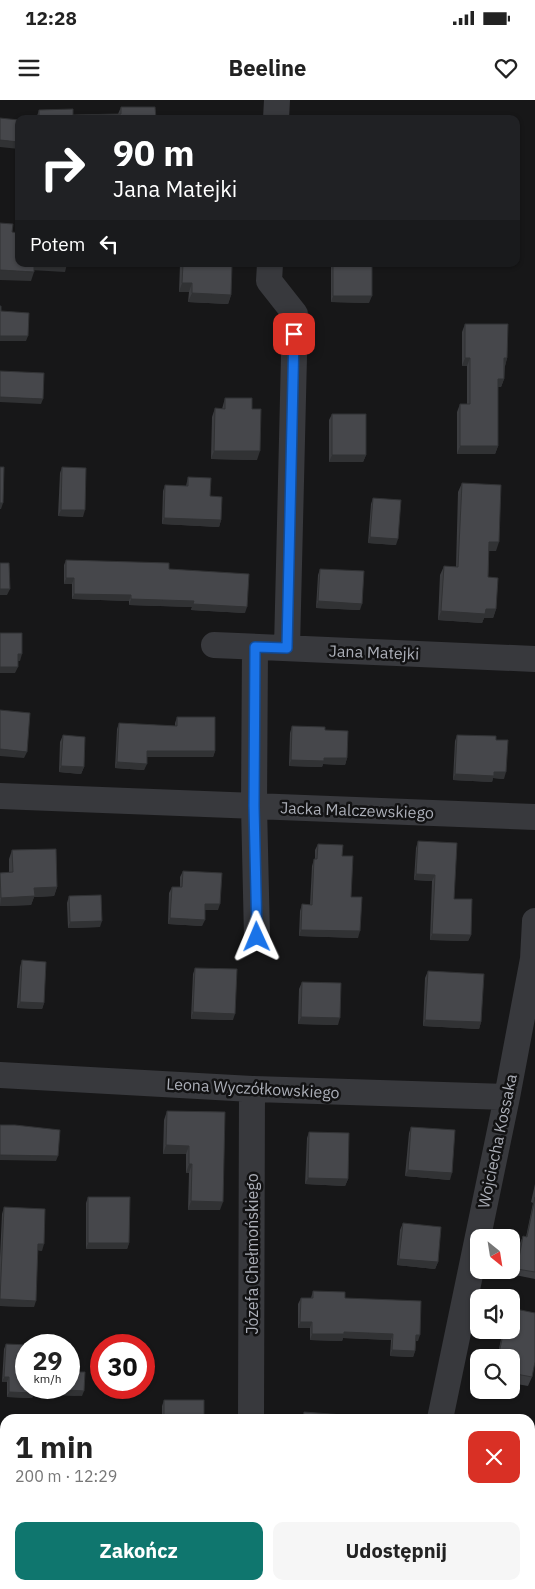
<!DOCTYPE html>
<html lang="pl">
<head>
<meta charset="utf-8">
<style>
	body { margin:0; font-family:"IBM Plex Sans",sans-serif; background:#f6f6f6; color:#222; height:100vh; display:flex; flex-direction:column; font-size:19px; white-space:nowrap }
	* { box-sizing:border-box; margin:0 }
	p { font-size:16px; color:#767676 }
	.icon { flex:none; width:28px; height:28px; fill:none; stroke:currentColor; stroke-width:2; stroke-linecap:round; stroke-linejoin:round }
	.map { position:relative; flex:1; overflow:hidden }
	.panel { position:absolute; left:0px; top:1314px; width:535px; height:176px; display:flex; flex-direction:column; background:#fff; border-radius:15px 15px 0 0; box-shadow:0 1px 4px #0004 }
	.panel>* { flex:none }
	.top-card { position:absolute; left:15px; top:15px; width:505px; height:152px; border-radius:10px; box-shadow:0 1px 4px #0004; background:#202124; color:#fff; overflow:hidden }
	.needle { width:32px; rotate:150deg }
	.tools { position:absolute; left:470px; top:1129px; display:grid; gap:10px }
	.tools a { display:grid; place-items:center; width:50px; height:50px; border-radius:10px; background:#fff; box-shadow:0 1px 4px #0004; font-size:25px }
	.speed { position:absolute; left:15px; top:1234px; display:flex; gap:10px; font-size:25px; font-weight:700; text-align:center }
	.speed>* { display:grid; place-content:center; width:65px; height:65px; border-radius:50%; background:#fff; box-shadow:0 1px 4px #0004; line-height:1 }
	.speed small { font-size:12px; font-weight:400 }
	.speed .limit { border:8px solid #d22; background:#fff; color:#111 }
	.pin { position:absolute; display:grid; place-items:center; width:42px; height:42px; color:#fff; margin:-21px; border-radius:10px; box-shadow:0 2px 8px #0006 }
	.me { position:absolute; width:55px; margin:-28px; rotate:359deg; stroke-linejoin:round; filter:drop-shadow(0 0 4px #0008) }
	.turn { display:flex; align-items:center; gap:18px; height:105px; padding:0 15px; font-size:22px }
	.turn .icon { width:65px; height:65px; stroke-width:2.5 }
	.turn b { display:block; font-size:35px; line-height:42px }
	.then { display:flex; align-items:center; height:48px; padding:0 15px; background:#0003; gap:10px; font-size:19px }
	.round { display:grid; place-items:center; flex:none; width:52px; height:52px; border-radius:10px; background:#f6f6f6 }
	.head { display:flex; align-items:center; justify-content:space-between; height:85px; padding:0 15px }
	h1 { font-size:30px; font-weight:700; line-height:38px }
	.button { display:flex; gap:10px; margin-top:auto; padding:10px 15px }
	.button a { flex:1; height:58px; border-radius:10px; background:#0f766e; color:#fff; font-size:20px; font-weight:700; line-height:58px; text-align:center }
	.button a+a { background:#f6f6f6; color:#222 }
	.status { display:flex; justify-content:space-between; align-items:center; height:35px; padding:0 25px; background:#fff; direction:ltr }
	.status svg { height:14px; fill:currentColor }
	header { display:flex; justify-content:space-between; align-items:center; height:65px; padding:0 15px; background:#fff; font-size:22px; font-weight:700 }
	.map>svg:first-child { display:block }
</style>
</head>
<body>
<div class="status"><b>12:28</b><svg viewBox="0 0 49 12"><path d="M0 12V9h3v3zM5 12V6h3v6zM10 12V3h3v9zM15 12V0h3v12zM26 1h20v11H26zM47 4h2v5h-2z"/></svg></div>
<header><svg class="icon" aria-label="menu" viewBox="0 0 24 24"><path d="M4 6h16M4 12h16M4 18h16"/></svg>Beeline<svg class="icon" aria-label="heart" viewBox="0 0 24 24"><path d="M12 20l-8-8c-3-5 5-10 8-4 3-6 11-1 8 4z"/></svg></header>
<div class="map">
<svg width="535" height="1489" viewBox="0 0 535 1489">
	<rect width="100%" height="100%" fill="#171718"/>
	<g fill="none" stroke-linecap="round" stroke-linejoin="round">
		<!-- street -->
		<path stroke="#38393d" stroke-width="26" d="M276 19 277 0
			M270 164 269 181 295 214 287 548
			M214 545 535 559
			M255 547 254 706 257 837
			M0 696 535 717
			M0 975 252 989 507 997
			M251 1319 252 989
			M440 1319 507 997 533 859 535 821
			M293 1485 296 1489
			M404 1489 405 1485"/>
	</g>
	<!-- wall -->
	<path fill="#3c3d40" d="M121 7 156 19H36L39 10 73 15 118 14Z
		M180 164H223L231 195 228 204 188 202 189 192H179Z
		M331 164H372L369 203 331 202Z
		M465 224 507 258 505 266 504 279 501 287H498V346L495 354H457V312L460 304H467V266H462V232Z
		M225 298 252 309 257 360 211 359 212 317 215 308 222 309Z
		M332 314 366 355 363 362H329V320Z
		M62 367 83 417 58 416 60 373Z
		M188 377 210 396 221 420 219 427 162 424 163 391 165 385 186 386Z
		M462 383 496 451H489L488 477 496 509 493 518H484L482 523 438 520 440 475 444 466 456 467 458 392Z
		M373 398 396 445 368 443 371 404Z
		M66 460 169 469 245 513 191 510 192 507 129 505V501L72 499V484H64V465Z
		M320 469 360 510 316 508 318 475Z
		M177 617 215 651 213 657H147L144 670 115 668 117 629 119 623 175 626V623Z
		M292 626 325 630 347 658 345 665 323 664 322 667 289 666 290 633Z
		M63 635 84 667 81 674 59 672 60 642Z
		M457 635 496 640 504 679 493 678 492 682 453 680 455 641Z
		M418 741 454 799 471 835 468 841 430 840 432 781 414 780 416 748Z
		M318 744 342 756 358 838 299 836 300 811 302 804 310 805 312 766 314 759H315V750Z
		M12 750 57 787 54 796 34 797 31 805 0 806V773L9 772V759Z
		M183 771 218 810H205L202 826 168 824 169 793 172 787H180V777Z
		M69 796 100 827 68 828 67 803Z
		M22 860 44 903 42 909 17 908 20 867Z
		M195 868 233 920 191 919 193 874Z
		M428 871 481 922 479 929 423 926 425 878Z
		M302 882 338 925 298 924 299 889Z
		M167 1011 225 1012 220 1110H188L189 1073H186V1054H163L164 1020Z
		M411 1027 450 1080 405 1076 409 1033Z
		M309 1032 348 1079 345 1086 305 1084 307 1038Z
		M535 1084V1179L515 1175 520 1143 523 1136 526 1137 533 1103 531 1102Z
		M88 1097 129 1143 127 1149H86V1103Z
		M4 1107 42 1151 38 1150 34 1207 0 1206V1157L2 1114Z
		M403 1123 438 1162 435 1169 397 1165 400 1130Z
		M313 1191 345 1198 418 1241H416L415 1251 413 1257 390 1256 391 1240 343 1238 342 1241 310 1240V1228H298V1204L301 1198H311Z
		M503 1230H511L532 1277 528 1286 511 1283V1258H497Z
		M6 1244 26 1288 82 1296 34 1294 32 1298 7 1297V1282H2L4 1249Z
		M164 1300 204 1319H162V1306Z
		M3 1345H5V1386H1V1352Z
		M4 1446 5 1482H0V1455Z
		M342 1485H375L370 1489H345Z
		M446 1485H506L505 1489H475L471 1488V1489H446Z"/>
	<!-- shaded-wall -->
	<path fill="#313234" d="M0 40 19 42V49L0 47Z
		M34 164H67L65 172 31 170Z
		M0 170 34 172 31 181 0 180Z
		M182 183H192L189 192H179Z
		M192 193 231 195 228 204 188 202Z
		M333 196H372L369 203 331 202Z
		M0 236H28L26 241H0Z
		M465 258H470L467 266H462Z
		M504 258H507L505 266Z
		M498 279H504L501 287H495Z
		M0 297 43 299 41 304 0 302Z
		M460 346H498L495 354H457Z
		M214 351H260L257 360 211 359Z
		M332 355H366L363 362H329Z
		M0 403H3L1 409H0Z
		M61 410H85L83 417 58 416Z
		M164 418 221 420 219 427 162 424Z
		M370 437 398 439 396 445 368 443Z
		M489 442H499L496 451H486Z
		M66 478H74L72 484H64Z
		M0 489H10L7 495H0Z
		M74 494 131 495 129 501 72 499Z
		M131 499 194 501 192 507 129 505Z
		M318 501 362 504 360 510 316 508Z
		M193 504 247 507 245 513 191 510Z
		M486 509H496L493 518H484L482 523 438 520 441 511Z
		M18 554H22L20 561H16Z
		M0 567H18L15 573H0Z
		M0 649 27 652 24 658 0 656Z
		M147 651H215L213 657H145Z
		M324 658H347L345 665 323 664 322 667 289 666 291 660Z
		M117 662 147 664 144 670 115 668Z
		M61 666 84 667 81 674 59 672Z
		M494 672H506L504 679 493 678 492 682 453 680 455 674Z
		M416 774 435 775 432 781 414 780Z
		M57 787 54 796 34 797 31 805 0 806 1 798 34 788Z
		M205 804H220L218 810H203Z
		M170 818 205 820 202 826 168 824Z
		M102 821 100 827 68 828 70 822Z
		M301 830 360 831 358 838 299 836Z
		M432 834 471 835 468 841 430 840Z
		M20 902 44 903 42 909 17 908Z
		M193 912 235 914 233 920 191 919Z
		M301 917 340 918 338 925 298 924Z
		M425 920 481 922 479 929 423 926Z
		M166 1045 189 1046 186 1054H163Z
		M0 1055 58 1056 56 1061 0 1060Z
		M189 1064H192L189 1073H186Z
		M408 1070 452 1073 450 1080 405 1076Z
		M308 1078 348 1079 345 1086 305 1084Z
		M191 1101 223 1102 220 1110H188Z
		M88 1143H129L127 1149H86Z
		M38 1144H44L42 1151 36 1150Z
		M399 1159 438 1162 435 1169 397 1165Z
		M0 1199 36 1201 34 1207 0 1206Z
		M300 1222H312L310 1228H298Z
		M344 1232 393 1234 391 1240 343 1238 342 1241 310 1240 312 1234Z
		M416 1235H420L418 1241H414Z
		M392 1250 415 1251 413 1257 390 1256Z
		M4 1277H9L7 1282H2Z
		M34 1288 84 1291 82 1296 34 1294 32 1298 7 1297 9 1292Z
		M3 1380H5V1386H1Z
		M3 1473H5V1482H0Z
		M197 1485H205L196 1488Z
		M369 1485H375L370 1489H364Z"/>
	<!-- building -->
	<path fill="#46474b" stroke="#313234" d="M121 7H155L156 19H39V10L73 9V15L121 14Z
		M0 18 19 20V42L0 40Z
		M0 123 13 124 12 132 19 133V164H34V172L0 170Z
		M183 164H223V165H232L231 195 192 193V183H182Z
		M333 164H372V196H333Z
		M0 206H1V211L29 213 28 236H0Z
		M465 224H508L507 258H504V279H498V346H460V304H470V258H465Z
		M0 271 44 273 43 299 0 297Z
		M225 298H252V309H261L260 351H214L215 308 225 309Z
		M332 314H366V355H332Z
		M0 367H4L3 403H0Z
		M62 367 86 368 85 410H61Z
		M188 377 211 378 210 396 222 397 221 420 164 418 165 385 188 386Z
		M462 383 501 385 499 442H489L488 477 498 478 496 509H486L485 514 441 511 444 466 458 467Z
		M373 398 401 400 398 439 370 437Z
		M66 460 169 463V469L249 474 247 507 193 504 194 501 131 499V495L74 494V478H66Z
		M0 463H9L10 489H0Z
		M320 469 364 471 362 504 318 501Z
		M0 533H22V554H18V567H0Z
		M0 610 30 613 27 652 0 649Z
		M177 617H215V651H147V664L117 662 119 623 177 626Z
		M292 626 325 627V630L348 631 347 658H324V661L291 660Z
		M63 635 85 637 84 667 61 666Z
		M457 635 496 636V640H508L506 672H494V676L455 674Z
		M418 741 457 743 454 799H472L471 835 432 834 435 775 416 774Z
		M318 744 343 745 342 756H353L351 797H362L360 831 301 830 302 804 312 805 314 759H317Z
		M56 749 57 787 34 788 35 796 1 798 0 773 13 772 12 750Z
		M183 771 222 773 220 804H205V820L170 818 172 787H182Z
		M101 795 102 821 70 822 69 796Z
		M22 860 46 862 44 903 20 902Z
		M195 868 237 869 235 914 193 912Z
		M428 871 484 874 481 922 425 920Z
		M302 882 341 883 340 918 301 917Z
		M167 1011 225 1012 223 1102 191 1101 192 1064H189V1046L166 1045Z
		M0 1025H15L60 1030 58 1056 0 1055Z
		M411 1027 455 1030 452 1073 408 1070Z
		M309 1032 349 1033 348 1079 308 1078Z
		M88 1097H130L129 1143H88Z
		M535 1097V1172L517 1169 523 1136 527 1137Z
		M4 1107 45 1109 44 1144H38L36 1201 0 1199Z
		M403 1123 441 1127 438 1162 399 1159Z
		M313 1191 345 1192V1198L421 1201 420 1235H416L415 1251 392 1250 393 1234 344 1232V1234H312V1222H300L301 1198H313Z
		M511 1208 535 1213V1262L532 1277 511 1273V1258H498L504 1230H511Z
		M6 1244 29 1245H26V1288H69V1272H85L84 1291 34 1288V1293L9 1292V1277H4Z
		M164 1300H204V1319H164Z
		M304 1312 343 1315 342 1319H303Z
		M3 1345H5V1380H3Z
		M4 1446H5V1473H3Z
		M349 1485H369L364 1489H352Z
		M448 1485H472L471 1489H447Z"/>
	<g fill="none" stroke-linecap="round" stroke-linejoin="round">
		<!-- route casing -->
		<g stroke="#114b97" stroke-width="12">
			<path id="route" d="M257 837 254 706 255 547 287 548 294 234"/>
		</g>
		<!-- route -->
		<use href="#route" stroke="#1a73e8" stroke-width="9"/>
	</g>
	<g text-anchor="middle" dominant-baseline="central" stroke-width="5" stroke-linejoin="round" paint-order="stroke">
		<!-- street labels -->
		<g font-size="16" fill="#abaeb7" stroke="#121213">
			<text transform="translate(374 552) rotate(2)">Jana Matejki</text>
			<text transform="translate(357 710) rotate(2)">Jacka Malczewskiego</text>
			<text transform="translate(253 988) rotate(3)">Leona Wyczółkowskiego</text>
			<text transform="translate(497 1041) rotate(-78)">Wojciecha Kossaka</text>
			<text transform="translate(252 1154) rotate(-90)">Józefa Chełmońskiego</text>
		</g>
	</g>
</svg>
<div class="tools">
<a><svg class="needle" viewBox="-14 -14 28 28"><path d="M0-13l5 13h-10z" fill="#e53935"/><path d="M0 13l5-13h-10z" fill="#767676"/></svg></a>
<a><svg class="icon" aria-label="sound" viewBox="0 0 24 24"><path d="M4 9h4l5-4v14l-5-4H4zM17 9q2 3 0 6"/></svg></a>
<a><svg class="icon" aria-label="search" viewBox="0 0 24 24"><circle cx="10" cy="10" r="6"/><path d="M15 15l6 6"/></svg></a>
</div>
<div class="speed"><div>29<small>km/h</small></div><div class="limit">30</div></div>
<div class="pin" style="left:294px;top:234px;background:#d93025"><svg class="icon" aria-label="arrive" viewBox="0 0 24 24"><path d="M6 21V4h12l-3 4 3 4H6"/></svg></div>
<svg class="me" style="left:257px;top:837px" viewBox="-20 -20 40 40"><path d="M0-17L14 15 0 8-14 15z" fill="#1a73e8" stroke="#fff" stroke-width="4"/></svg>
<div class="top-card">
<div class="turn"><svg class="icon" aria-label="right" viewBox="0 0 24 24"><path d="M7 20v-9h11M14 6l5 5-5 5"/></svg><div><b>90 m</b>Jana Matejki</div></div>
<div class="then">Potem<svg class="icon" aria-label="left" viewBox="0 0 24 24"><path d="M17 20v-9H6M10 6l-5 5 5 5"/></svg></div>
</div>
<section class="panel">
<div class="head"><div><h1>1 min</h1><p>200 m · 12:29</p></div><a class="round" style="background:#d93025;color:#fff"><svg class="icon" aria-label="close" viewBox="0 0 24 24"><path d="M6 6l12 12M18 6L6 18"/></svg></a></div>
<div class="button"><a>Zakończ</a><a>Udostępnij</a></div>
</section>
</div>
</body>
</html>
